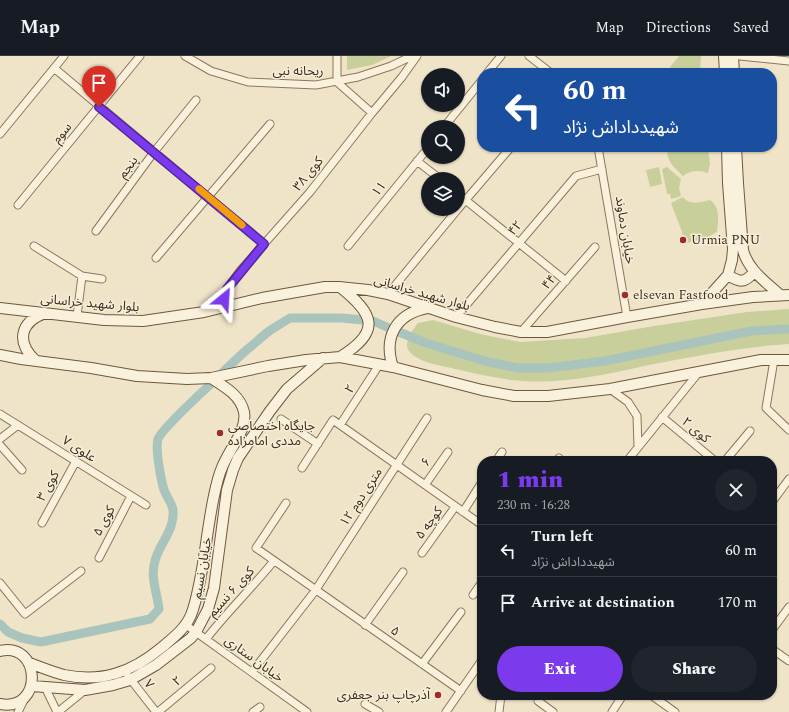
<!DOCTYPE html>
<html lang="en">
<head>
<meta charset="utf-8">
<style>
	body { margin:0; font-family:Spectral,"Noto Sans Arabic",serif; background:#20242c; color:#f1f3f6; height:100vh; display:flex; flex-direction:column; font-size:15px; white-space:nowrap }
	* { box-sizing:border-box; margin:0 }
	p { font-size:13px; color:#9ea1a6 }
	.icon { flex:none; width:22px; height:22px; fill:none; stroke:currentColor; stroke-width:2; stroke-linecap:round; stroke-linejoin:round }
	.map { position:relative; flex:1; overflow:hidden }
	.drawer { position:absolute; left:477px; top:400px; width:300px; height:244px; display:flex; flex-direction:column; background:#171b24; border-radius:16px; box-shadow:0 1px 3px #0004 }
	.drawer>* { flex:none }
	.hud { position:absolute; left:477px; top:12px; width:300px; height:84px; border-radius:16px; box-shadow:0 1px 3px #0004; background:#1a4fa0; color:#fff; overflow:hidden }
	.fabs { position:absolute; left:421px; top:12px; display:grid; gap:8px }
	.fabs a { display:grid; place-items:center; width:44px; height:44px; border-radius:50%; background:#171b24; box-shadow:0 1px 3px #0004; font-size:20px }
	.pin { position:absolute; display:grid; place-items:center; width:34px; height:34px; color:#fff; margin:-41px -17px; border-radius:50% 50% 50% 0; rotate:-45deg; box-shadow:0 0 4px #0007 }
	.pin .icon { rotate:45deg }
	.me { position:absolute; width:44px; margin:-22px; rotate:27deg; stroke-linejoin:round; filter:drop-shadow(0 0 3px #0008) }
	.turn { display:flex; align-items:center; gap:14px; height:84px; padding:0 20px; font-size:18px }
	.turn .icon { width:52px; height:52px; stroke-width:2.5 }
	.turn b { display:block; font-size:28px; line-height:34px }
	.round { display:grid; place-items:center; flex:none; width:42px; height:42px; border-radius:21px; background:#20242c }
	.headline { display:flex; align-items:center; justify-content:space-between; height:68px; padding:0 20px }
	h1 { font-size:24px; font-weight:800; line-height:30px; color:#7c3aed }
	.action { display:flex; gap:8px; margin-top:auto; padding:8px 20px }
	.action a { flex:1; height:46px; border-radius:24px; background:#7c3aed; color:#fff; font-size:16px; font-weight:800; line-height:46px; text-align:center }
	.action a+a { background:#20242c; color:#f1f3f6 }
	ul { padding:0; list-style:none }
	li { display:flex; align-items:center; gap:12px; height:52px; padding:0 20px; border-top:1px solid #363941 }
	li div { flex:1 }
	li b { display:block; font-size:15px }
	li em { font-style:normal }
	header { display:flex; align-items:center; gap:24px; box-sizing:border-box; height:56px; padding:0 20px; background:#171b24; border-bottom:1px solid #363941 }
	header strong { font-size:19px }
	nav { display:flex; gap:22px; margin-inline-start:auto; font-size:14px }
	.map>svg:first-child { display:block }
</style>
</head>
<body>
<header>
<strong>Map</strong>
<nav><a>Map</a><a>Directions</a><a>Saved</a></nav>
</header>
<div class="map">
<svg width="789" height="656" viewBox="0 0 789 656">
	<rect width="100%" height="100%" fill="#f0e4c8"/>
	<!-- green -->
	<path fill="#c9cf9b" d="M347 0H391L372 9 347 14Z
		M679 0H701L700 17H675L670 11Z
		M675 91H708L710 108 708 117C700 114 690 114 683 120 675 112 669 108 667 97L670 95 669 93Z
		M659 111 662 128 650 131 646 114Z
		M667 111 681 123 679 132 681 140 671 143 670 138H667L662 113Z
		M683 141C690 150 700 146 710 144 721 152 718 164 717 176L708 181 684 188 682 176 671 147Z
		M789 253V288C742 291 695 300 649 309 608 318 565 328 523 325 496 323 469 316 442 310 432 308 406 302 407 288 408 280 414 272 418 267L433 264 480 278 520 286 585 282 654 270 747 256Z"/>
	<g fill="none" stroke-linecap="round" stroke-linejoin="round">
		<!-- canal -->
		<path stroke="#a9c4bc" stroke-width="9" d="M373 265 389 272
			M399 276 426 287 488 306 518 312H548L605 305 751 275 789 273
			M223 316 242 298 269 275 290 262H342L363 264
			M0 568 8 576 22 582 41 586 150 563 159 553C157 536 150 521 155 505 158 491 170 479 172 466 176 449 169 447 164 434 161 424 155 392 158 383 162 373 203 335 213 326"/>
		<!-- minor casing -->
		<g stroke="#8d765c" stroke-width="9">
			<path id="minor" d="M185 0 211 15 248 26 316 29 358 21 391 10 412 0
				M337 0V26L372 57
				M529 0 551 17
				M740 0 789 5
				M54 12 264 188
				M487 17 501 0
				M444 71 482 24
				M0 78 64 0
				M598 91 627 261
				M417 105 440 123
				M458 138 566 225
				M18 149 140 0
				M458 153 511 91
				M96 175 154 96 196 44
				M34 190 82 220 102 223
				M348 190 428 92
				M156 202 270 68
				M388 238 458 153
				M221 252 227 233 240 215 310 136 372 57 402 21 417 0
				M77 260 82 220
				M456 261 576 120 602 113
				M521 276 595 191
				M774 304 766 352 789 374
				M610 333 628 346 637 360 638 391
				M0 358 146 449
				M662 361 715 405
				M281 363 318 388
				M340 369 379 309
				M0 383 18 369
				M0 389 22 414
				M496 405 502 396
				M557 405 559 402
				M627 405 699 316
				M725 405 750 375
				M302 412 333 364 482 469
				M425 429 448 396
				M772 446 789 423
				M286 447 256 492 461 635
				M463 456 482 426
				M42 467 76 405
				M422 497 455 451
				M99 502 131 440
				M0 527 25 558 81 515
				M473 539 482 526
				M186 569 307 656
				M365 569 403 516
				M772 574 789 551
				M206 583C227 556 252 532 273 506
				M772 593 789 605
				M422 608 461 556
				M252 616 315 535 427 362
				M128 620 156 656
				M45 631 57 656
				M651 639 675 656
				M538 645 553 656
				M365 648 379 656
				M18 656 25 642
				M58 656 85 634
				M158 656 211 612
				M253 656 260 651
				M446 656 482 604
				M499 656 501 639
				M612 656 623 639"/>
		</g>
		<!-- secondary casing -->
		<g stroke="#6f573f" stroke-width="12">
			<path id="secondary" d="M724 0 725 17
				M733 0 734 17
				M736 91 738 127 743 194C748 214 765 225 780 239
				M728 219C740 227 745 227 754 216
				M340 231C374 258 382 275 340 301
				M702 248 728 219 732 204 733 193 728 127 727 91
				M0 252 104 264 143 265 204 256 262 242 325 231H339L368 234 388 238 456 261 495 271 521 276H547L627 261 702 248 753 241 789 239
				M0 299 21 303 91 312 137 320 187 323 211 322 268 310 306 304 340 301 393 311 482 334 514 340H548L610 333 761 304H789
				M35 304C16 286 20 266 45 257
				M393 311C383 281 396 258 427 252
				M0 595C41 585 44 656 0 648
				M29 607C41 611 52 616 64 619 102 627 132 616 161 592 173 582 185 573 191 559 195 549 197 539 199 529 206 497 208 463 216 431 218 422 221 412 226 403 233 388 247 373 244 356 240 339 225 331 211 322
				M32 630 85 634 113 629 130 624 156 609 191 582 196 576 208 553 214 532 227 434 233 414 238 402 270 355 287 333 323 302"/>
		</g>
		<!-- minor -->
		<use href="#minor" stroke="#faf1dc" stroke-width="7"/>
		<!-- secondary -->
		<use href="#secondary" stroke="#faf1dc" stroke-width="10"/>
	</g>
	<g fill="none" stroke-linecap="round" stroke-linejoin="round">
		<!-- route casing -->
		<g stroke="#51269a" stroke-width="10">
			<path id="route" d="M99 51 264 188 227 233 224 243"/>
		</g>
		<!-- route -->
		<use href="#route" stroke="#7c3aed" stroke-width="7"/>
		<!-- slow -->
		<path stroke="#f59e0b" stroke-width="7" d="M199 133 242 169"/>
	</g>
	<!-- markers -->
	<g fill="#9e2a2b" stroke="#f7eed8" stroke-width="1.5">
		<circle cx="683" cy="184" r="4"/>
		<circle cx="625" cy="239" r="4"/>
		<circle cx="220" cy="377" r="4"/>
		<circle cx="438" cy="639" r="4"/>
	</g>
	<g text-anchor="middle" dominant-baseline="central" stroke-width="3" stroke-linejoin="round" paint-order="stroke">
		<!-- street labels -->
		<g font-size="13" fill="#3d2e20" stroke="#f7eed8">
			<text x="298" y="15">ریحانه نبی</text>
			<text transform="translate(62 77) rotate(-51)">سوم</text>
			<text transform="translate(128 111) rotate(-53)">پنجم</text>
			<text transform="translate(308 118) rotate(-51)">کوی ۳۸</text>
			<text transform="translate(379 133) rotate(-51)">۱۱</text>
			<text transform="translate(515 172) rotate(-49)">۴۲</text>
			<text transform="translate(625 174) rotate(81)">خیابان دماوند</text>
			<text transform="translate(549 226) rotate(-49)">۴۴</text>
			<text transform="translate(422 237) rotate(16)">بلوار شهید خراسانی</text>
			<text transform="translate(90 247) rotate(5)">بلوار شهید خراسانی</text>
			<text transform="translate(350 333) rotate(-57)">۲</text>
			<text transform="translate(696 374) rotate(40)">کوی ۲</text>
			<text transform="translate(79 393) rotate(32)">علوی ۷</text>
			<text transform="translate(426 406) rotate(-56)">۶</text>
			<text transform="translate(48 430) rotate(-61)">کوی ۳</text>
			<text transform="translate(361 441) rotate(-57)">۱۲ متری دوم</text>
			<text transform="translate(104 465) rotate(-62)">کوی ۵</text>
			<text transform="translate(429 467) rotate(-54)">کوچه ۵</text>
			<text transform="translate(202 512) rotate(-80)">خیابان نسیم</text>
			<text transform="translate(231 536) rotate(-48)">کوی ۶ نسیم</text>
			<text transform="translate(395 575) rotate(35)">۵</text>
			<text transform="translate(254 603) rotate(36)">خیابان ستاری</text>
			<text transform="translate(177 625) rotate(-39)">۲</text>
			<text transform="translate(149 628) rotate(51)">۷</text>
		</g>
		<!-- poi labels -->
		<g font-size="13" fill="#3d2e20" stroke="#f7eed8" text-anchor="start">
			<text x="691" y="184">Urmia PNU</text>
			<text x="633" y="239">elsevan Fastfood</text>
			<text x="228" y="370">جایگاه اختصاصی<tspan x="228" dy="15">مددی امامزاده</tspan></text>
			<text x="430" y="639" text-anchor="end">آذرچاپ بنر جعفری</text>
		</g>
	</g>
</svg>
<div class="fabs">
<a><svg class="icon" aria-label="sound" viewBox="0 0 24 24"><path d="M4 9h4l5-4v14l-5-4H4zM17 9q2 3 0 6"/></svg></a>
<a><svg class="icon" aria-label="search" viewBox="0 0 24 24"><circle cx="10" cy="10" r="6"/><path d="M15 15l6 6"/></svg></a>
<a><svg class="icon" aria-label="layers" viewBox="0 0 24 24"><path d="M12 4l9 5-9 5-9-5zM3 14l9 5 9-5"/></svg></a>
</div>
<div class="pin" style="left:99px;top:51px;background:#d93025"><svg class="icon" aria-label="arrive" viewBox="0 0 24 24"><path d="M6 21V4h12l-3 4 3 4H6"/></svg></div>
<svg class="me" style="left:224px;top:243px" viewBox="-20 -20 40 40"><path d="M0-17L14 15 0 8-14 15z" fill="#7c3aed" stroke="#fff" stroke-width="4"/></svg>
<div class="hud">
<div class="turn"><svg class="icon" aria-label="left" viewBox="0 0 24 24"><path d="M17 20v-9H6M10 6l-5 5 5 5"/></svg><div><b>60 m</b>شهیدداداش نژاد</div></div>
</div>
<section class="drawer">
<div class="headline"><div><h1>1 min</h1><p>230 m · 16:28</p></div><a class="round"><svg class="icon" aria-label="close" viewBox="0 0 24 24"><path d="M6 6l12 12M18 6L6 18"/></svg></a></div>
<ul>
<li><svg class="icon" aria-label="left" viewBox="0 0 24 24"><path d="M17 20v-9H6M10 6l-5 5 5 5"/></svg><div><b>Turn left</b><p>شهیدداداش نژاد</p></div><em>60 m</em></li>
<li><svg class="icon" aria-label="arrive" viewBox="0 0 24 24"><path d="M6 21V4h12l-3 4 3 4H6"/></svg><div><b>Arrive at destination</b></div><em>170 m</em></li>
</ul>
<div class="action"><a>Exit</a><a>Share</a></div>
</section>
</div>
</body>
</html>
